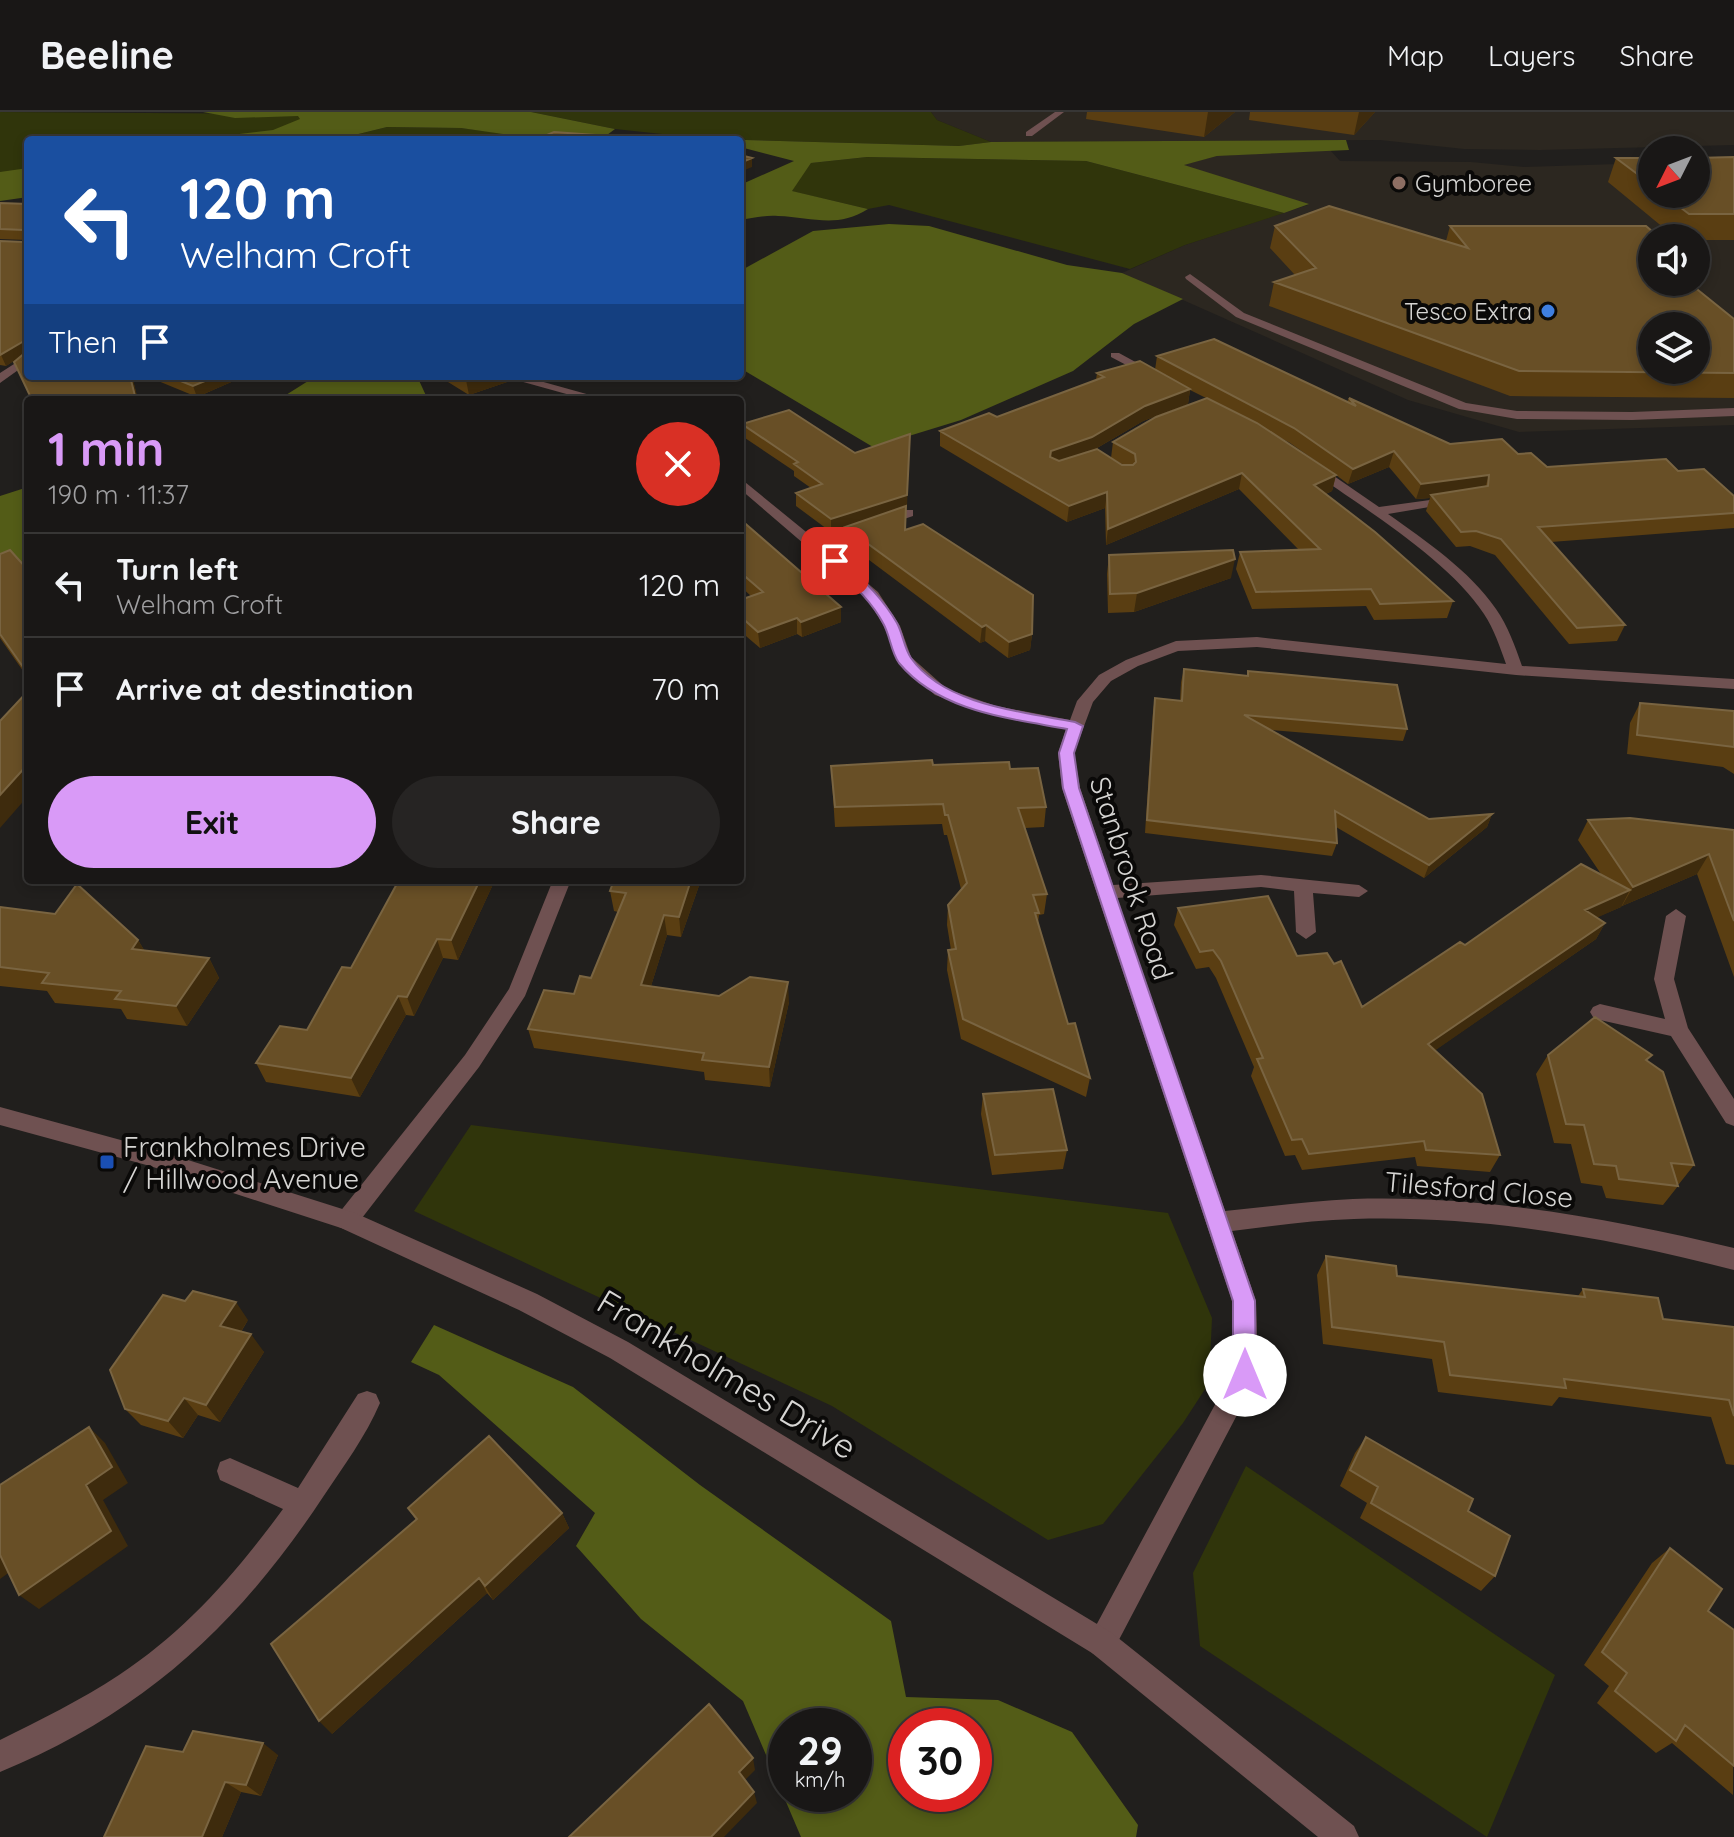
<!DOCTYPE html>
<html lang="en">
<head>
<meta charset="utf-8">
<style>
	body { margin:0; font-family:Quicksand,sans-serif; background:#262423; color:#f1f3f6; height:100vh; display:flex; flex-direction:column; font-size:30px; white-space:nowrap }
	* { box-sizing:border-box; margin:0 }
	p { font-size:26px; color:#9f9fa1 }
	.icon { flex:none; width:44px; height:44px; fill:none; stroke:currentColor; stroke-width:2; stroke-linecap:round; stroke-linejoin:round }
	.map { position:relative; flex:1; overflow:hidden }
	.drawer { position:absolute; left:24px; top:284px; width:720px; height:488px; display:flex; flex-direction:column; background:#191716; border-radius:8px; box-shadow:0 4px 12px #0003,0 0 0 2px #373635 }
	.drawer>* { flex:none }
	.guide { position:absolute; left:24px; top:24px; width:720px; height:244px; border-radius:8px; box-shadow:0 4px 12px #0003,0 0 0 2px #373635; background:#1a4fa0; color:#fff; overflow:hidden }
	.needle { width:52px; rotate:228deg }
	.fabs { position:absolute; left:1638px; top:24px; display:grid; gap:16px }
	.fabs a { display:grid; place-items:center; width:72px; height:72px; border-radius:50%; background:#191716; box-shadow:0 4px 12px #0003,0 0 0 2px #373635; font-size:40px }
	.speed { position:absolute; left:768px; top:1596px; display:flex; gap:16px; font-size:40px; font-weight:700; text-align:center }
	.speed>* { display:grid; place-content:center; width:104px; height:104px; border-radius:50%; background:#191716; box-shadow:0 4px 12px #0003,0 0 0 2px #373635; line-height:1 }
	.speed small { font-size:20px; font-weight:400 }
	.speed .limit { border:12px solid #d22; background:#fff; color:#111 }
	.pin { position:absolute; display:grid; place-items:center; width:68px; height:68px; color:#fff; margin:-34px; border-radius:16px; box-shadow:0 4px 12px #0006 }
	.me { position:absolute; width:88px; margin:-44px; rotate:0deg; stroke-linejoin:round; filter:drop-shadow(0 0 6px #0008) }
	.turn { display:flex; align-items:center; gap:28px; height:168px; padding:0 24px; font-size:36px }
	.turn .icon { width:104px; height:104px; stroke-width:2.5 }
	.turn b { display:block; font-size:56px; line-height:68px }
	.then { display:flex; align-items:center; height:76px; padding:0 24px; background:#0003; gap:16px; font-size:30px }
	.round { display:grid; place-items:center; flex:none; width:84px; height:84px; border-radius:42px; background:#262423 }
	.headline { display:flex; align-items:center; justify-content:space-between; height:136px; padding:0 24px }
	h1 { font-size:48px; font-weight:800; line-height:60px; color:#d99af7 }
	.action { display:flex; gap:16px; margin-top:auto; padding:16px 24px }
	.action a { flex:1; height:92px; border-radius:48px; background:#d99af7; color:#111; font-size:32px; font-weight:800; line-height:92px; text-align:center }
	.action a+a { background:#262423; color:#f1f3f6 }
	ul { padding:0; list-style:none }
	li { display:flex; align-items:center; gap:24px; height:104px; padding:0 24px; border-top:2px solid #373635 }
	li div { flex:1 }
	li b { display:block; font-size:30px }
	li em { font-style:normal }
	header { display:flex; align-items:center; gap:48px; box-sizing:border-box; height:112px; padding:0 40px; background:#191716; border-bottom:2px solid #373635 }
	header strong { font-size:38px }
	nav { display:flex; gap:44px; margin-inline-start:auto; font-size:28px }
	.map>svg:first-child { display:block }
</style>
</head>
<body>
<header>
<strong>Beeline</strong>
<nav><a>Map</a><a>Layers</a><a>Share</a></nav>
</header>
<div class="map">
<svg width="1734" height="1725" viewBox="0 0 1734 1725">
	<rect width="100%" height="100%" fill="#211f1d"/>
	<!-- built -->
	<path fill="#2c2720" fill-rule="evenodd" d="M931 0H1734V33L1540 38 1464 37 1380 28 991 30 937 8Z
		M1330 38 1340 49 1471 50 1524 55 1618 52 1652 82H1696V46L1734 45V313L1519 320 1408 288 1122 161 1185 133 1308 93 1182 53 1217 44ZM1652 126H1696V170H1652ZM1652 214H1696V258H1652Z"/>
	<!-- green -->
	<path fill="#30350b" d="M0 0 305 2 318 28H28V64L0 66Z
		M531 0H931L937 8 991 30 959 34 709 27 615 17Z
		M387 15 461 16 510 22 451 28H334Z
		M867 45 1086 49 1284 101 1185 133 1130 157 889 93 868 97 791 79 811 51Z
		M471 1013 1168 1101 1212 1206 1209 1271 1183 1311 1103 1412 1048 1428 832 1294 414 1099Z
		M1246 1354 1555 1563 1487 1725 1200 1534 1193 1461Z"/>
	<!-- forest -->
	<path fill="#535c17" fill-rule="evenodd" d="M203 0H531L615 17 607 23 537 27 461 16 387 15 334 28H189L273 18 300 7 298 4 235 6Z
		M709 27 959 34 991 30 1346 28 1349 38 1217 44 1184 53 1309 92 1284 101 1086 49 867 45 811 51 792 79 868 97C837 117 811 105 778 104 765 103 752 106 740 108V73L794 49 740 35V28Z
		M28 56V85L0 89V60Z
		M889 112 929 114 1067 153 1122 161 1183 187 1134 212 1073 259 961 308 873 335 740 256V159L813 119Z
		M316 264H417L428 288H278Z
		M28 375V453L0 463V384Z
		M434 1213 573 1275 700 1373 891 1509 906 1585 998 1588 1072 1620 1138 1713 1136 1725H801L743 1589 641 1507 576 1434 595 1401 439 1263 411 1250ZM786 1614H854V1682H786ZM906 1614H974V1682H906Z"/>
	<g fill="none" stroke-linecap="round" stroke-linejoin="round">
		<!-- service -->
		<path fill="#6f5151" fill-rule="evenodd" d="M1055 0H1064L1032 24H1026V20Z
			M1190 162 1244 201 1466 291 1517 299 1632 300 1734 296V304L1632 308 1517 307 1459 297 1236 205 1186 167 1185 165Z
			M1111 241H1119L1161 264 1151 266 1111 245Z"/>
		<!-- minor -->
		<path fill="#6f5151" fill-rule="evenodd" d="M28 243V251L0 271V261Z
			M502 264H522L608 288H588Z
			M1315 351 1379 395 1459 384V390L1388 402C1426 429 1469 458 1496 497 1508 514 1515 534 1522 554L1734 567V577L1516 563 1257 535 1178 539 1138 554 1111 569 1093 590 1074 641 1080 676 1113 773 1261 763 1359 773 1368 779 1359 785 1313 781 1316 820 1306 827 1296 820 1294 779 1261 775 1117 786 1225 1099C1268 1095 1310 1089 1353 1087 1482 1083 1610 1106 1734 1136V1158C1610 1126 1482 1103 1354 1107 1313 1108 1272 1114 1232 1119L1256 1189 1258 1263 1112 1541 1102 1546 1092 1541 1087 1531 1092 1521 1232 1261V1189L1062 676 1058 641 1066 617 986 601 935 583 898 550 884 514 867 486 740 377V366L816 428 903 398H913V404L824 434 878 480 900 514 911 545 947 577 996 594 1070 608 1077 589 1099 563 1126 548 1176 529 1257 525 1506 552C1500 535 1494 517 1484 502 1449 448 1363 396 1310 358L1309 355Z
			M553 768H571L525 884 479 955 355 1115 347 1118 339 1115 335 1108 339 1101 465 943 509 877Z
			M1676 797 1686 804 1674 867 1688 916 1734 987V1014L1726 1011 1671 924 1600 908 1593 905 1590 900 1593 895 1600 892 1665 907 1654 867 1666 804Z
			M367 1279 376 1282 380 1291C366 1324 343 1355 323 1385 239 1512 144 1601 0 1660V1628C40 1608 81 1588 119 1563 185 1520 237 1460 283 1397L220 1368 217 1359 220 1350 230 1346 298 1376 358 1282Z"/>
		<!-- tertiary -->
		<path fill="#6f5151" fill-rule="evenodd" d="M0 995 150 1036 355 1101 537 1182 628 1230 1112 1521 1354 1714 1359 1725H1318L1092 1541 610 1246 519 1198 341 1116 150 1054 0 1013Z"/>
	</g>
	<!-- wall -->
	<path fill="#5a3e12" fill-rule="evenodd" d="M1087 0H1235L1204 25 1086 7Z
		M1250 0H1375L1354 23 1249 8Z
		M1734 45V128H1696V126H1676L1608 70 1616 46H1652V82H1696Z
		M0 91 28 92V264H132L138 288H32L21 244 6 254 0 253V129L24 130 26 128 0 127Z
		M1275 114 1446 129 1450 114 1652 170H1695L1693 174 1734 207V286L1510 284 1269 194 1274 170 1295 163 1270 136Z
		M1157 244 1347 290 1349 286 1450 332 1518 342 1547 355 1678 359 1734 384V416L1551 430 1625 513 1617 529 1569 532 1495 443 1470 434 1456 435 1426 399 1430 386 1416 387 1389 355 1348 372 1336 363 1332 379 1326 382 1453 489 1447 506 1374 508 1366 494 1252 497 1236 457 1240 440 1299 438 1239 377 1106 433 1105 396 1067 410 940 334V319L997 305 1096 268 1097 261 1155 258ZM1190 278 1206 286 1113 330 1111 346 1124 353 1092 339 1143 309 1188 292ZM1275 323 1290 331 1333 361Z
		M146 264H245L197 285Z
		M446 264H509L510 269 469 283 448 270Z
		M742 312 906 418 1032 522 1030 538 1008 546 985 529 980 531 845 430V415L831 420 796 394V381L811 376 794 364V359L742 324Z
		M740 407 841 495V510L802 525 797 522 760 536 740 519V488L751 484 740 474Z
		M0 442 28 458V566L0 526Z
		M1109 443 1231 466 1134 500 1108 501 1107 462Z
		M1184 557 1247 564 1248 559 1407 617 1403 629 1271 618 1429 707 1492 702 1487 715 1424 766 1336 715 1337 731 1332 744 1145 721 1153 599 1155 586 1180 589 1181 570Z
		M1640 591 1734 599V662L1723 655 1627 642 1630 611Z
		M933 653 1010 657 1046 695 1044 715 1025 716 1047 782 1044 802 1039 803 1038 811 1068 912 1090 966 1086 985 961 927 947 858 948 838H951L947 813 948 793 961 777 947 723H944L942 712 835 715 831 654Z
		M1588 708 1734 718V865L1697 762 1622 794V793L1621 795 1597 805 1605 811 1596 827 1435 938 1500 1043 1490 1060 1417 1054 1415 1045 1302 1058 1295 1043 1285 1044 1251 964 1254 955 1216 866 1209 855 1196 857 1174 813 1178 796 1297 844 1362 895 1465 833 1601 762 1578 728Z
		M109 768H194L190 774Z
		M495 768 458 848 443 846 414 904 406 903 360 985 266 970 256 951 307 918 351 856Z
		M614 768H701L681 825 667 823 651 874 719 884 789 890 770 975 705 968 704 960 534 936 528 917 574 882 591 866 618 800 614 799 610 779Z
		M0 795 138 828 144 838 209 846 219 866 187 914 127 907 121 897 55 891 47 879 0 874Z
		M1548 943 1648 950 1694 1053 1679 1072H1678V1074L1663 1093 1606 1086 1602 1074 1581 1071 1571 1032 1554 1031 1536 962Z
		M983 982 1067 1038 1063 1057 992 1063 981 1002Z
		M1326 1144 1397 1164 1578 1184 1583 1177 1663 1207 1734 1215V1353L1726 1352 1711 1305 1559 1285 1552 1294 1438 1280 1432 1247 1323 1232 1317 1163Z
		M248 1208 241 1220 264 1240 220 1310 198 1303 183 1326 141 1313 125 1297Z
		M1366 1325 1468 1399 1495 1464 1481 1479 1360 1406 1367 1391 1340 1374 1355 1341Z
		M408 1396 562 1401 569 1416 493 1488 487 1481 332 1622 416 1408Z
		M1670 1436 1708 1499 1734 1518 1733 1683 1672 1631 1656 1641 1597 1591 1609 1574 1584 1553 1652 1451Z
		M183 1640 278 1643 261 1684 241 1680 222 1725Z"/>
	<!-- shaded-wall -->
	<path fill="#3e2b0d" d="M1208 0H1235L1204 25Z
		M1359 0H1375L1354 23Z
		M752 46V55L740 60V51Z
		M24 229 28 240 6 254 1 243Z
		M130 264H132L138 288H136Z
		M217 264H245L197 285 193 274Z
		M478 264H509L510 269 469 283 466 268Z
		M1190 277 1188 292 1143 309 1090 340 1049 355 1051 339 1145 294Z
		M910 322 907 395 831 420V407Z
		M1394 339 1389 355 1348 372 1353 357Z
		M1242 361 1239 377 1106 433 1108 417Z
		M1336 363 1332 379 1310 389 1314 373Z
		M1489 363 1484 379 1431 383 1430 386 1416 387 1421 372Z
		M1107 380 1105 396 1067 410 1069 394Z
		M1235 447 1231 466 1134 500 1137 481Z
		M841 495V510L802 525 801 510Z
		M797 506V522L760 536 758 520Z
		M986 513 985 529 980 531 982 515Z
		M1032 522 1030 538 1008 546 1009 530Z
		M28 652V684L0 716V683Z
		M1492 702 1487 715 1424 766 1429 753Z
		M1709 742 1697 762 1622 794 1633 775Z
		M187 768H194L190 774Z
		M480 768H495L458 848 451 828Z
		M691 768H701L681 825 679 805Z
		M1630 778 1621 795 1576 815 1585 798Z
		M664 803 667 823 645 893 641 873Z
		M1605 811 1596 827 1420 949 1428 932Z
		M437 827 443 846 414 904 407 885Z
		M138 828 150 848 132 837Z
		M209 846 219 866 187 914 176 894Z
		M788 870 789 890 770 975 769 955Z
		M398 884 406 903 360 985 351 966Z
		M236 1190 248 1208 233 1232 220 1214Z
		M251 1222 264 1240 220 1310 206 1293Z
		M184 1286 198 1303 183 1326 168 1309Z
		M89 1315 105 1331 128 1371 103 1388 128 1434 39 1497 19 1483 86 1373Z
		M562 1401 569 1416 493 1488 485 1474Z
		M0 1441 18 1454 0 1467Z
		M479 1466 487 1481 332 1622 319 1609Z
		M263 1631 278 1643 261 1684 246 1673Z
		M753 1646 755 1658 742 1671 739 1660Z
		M225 1670 241 1680 222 1725H202Z
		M754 1680 757 1691 724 1725H711Z"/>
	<!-- building -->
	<path fill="#684f26" stroke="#796441" stroke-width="2" fill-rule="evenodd" d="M554 20 666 28H535Z
		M740 43 752 46 740 51Z
		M1734 45V102H1689L1663 82H1696V46Z
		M1616 46H1652V73Z
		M0 91 28 92V264H130L136 288H32L14 250 26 240 24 229 0 243V129L24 130 27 127 24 118 0 117Z
		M1329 94 1468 136 1450 114H1646L1660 126H1652V170H1688L1734 207V261L1519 259 1274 170 1316 156 1275 114ZM1652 214H1696V258H1652Z
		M1214 227 1356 294 1349 286 1450 332 1502 327 1518 342 1531 341 1547 355 1666 347 1678 359 1704 357 1734 384V401L1538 415 1625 513 1577 516 1501 427 1476 419 1461 420 1431 383 1488 374 1489 363 1421 372 1394 339 1353 357 1294 316 1157 244Z
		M1140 249 1190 277 1145 294 1092 325 1051 339 1050 345 1059 349 1097 337 1122 353H1133L1136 350 1135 342 1113 330 1156 305 1207 286 1257 311 1336 363 1314 373 1375 420 1453 489 1380 492 1371 477 1256 480 1240 440 1320 437 1242 361 1108 417 1107 380 1069 394 940 319 989 301 997 305 1104 265 1097 261Z
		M168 264H217L193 274Z
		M460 264H478L466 268Z
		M789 298 855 341 910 322 907 383 831 407 796 381 822 372 794 352 798 350 742 312Z
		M906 394 905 418 923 412 1033 483 1032 522 1009 530 986 513 982 515 845 415Z
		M740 407 841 495 801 510 797 506 758 520 740 504V488L763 480 740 460Z
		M10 438 28 458V562L0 522V442Z
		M1233 438 1235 447 1137 481 1110 482 1109 443Z
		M1184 557 1248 564V559L1397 573 1407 617 1244 603 1429 707 1492 702 1429 753 1335 699 1337 731 1147 708 1155 586 1182 589Z
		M28 579V652L0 683V609Z
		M1640 591 1734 599V635L1637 623Z
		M932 648 933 653 1009 650 1010 657 1038 656 1046 695 1018 696 1047 782 1033 783 1039 801H1035L1068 912 1075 911 1090 966 963 907 948 838 956 837 948 793 967 771 948 703H945L943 692 835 695 831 654Z
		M1630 706 1734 718V809L1709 742 1633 775 1588 708Z
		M1581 752 1630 778 1585 798 1605 811 1428 932 1482 982 1500 1043 1426 1038 1424 1029 1309 1042 1302 1027 1292 1028 1257 947 1263 946 1221 849 1213 838 1200 840 1178 796 1268 784 1297 844 1327 841 1334 852 1341 849 1362 895 1460 830 1465 833Z
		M399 768H480L451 828 437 827 407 885 398 884 351 966 256 951 280 914 307 918 342 855 351 856Z
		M614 768H691L679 805 664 803 641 873 719 884 750 865 788 870 769 955 702 948 704 941 528 917 544 878 574 882 580 864 591 866 626 781 610 779Z
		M77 772 138 828 132 837 209 846 176 894 115 887 121 879 42 871 49 861 0 855V795L55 802Z
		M1595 905 1652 943 1646 948 1663 960 1694 1053 1671 1051 1678 1074 1619 1067 1616 1054 1594 1052 1584 1013 1566 1012 1548 943Z
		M1053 977 1067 1038 995 1043 983 982Z
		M1326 1144 1396 1154 1397 1164 1585 1185 1583 1177 1658 1186 1663 1207 1734 1215V1304L1729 1288 1564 1267 1566 1276 1450 1263 1444 1230 1332 1215Z
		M193 1179 236 1190 220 1214 251 1222 206 1293 184 1286 168 1309 125 1297 110 1258 163 1183 185 1189Z
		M89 1315 112 1355 86 1373 111 1419 19 1483 0 1443V1373Z
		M489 1324 562 1401 485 1474 479 1466 319 1609 271 1532 417 1407 408 1396Z
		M1366 1325 1473 1387 1468 1399 1510 1424 1495 1464 1371 1391 1378 1375 1350 1358Z
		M1670 1436 1722 1477 1708 1499 1734 1518V1654L1685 1613 1676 1629 1615 1579 1627 1561 1602 1540Z
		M709 1592 753 1646 739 1660 754 1680 711 1725H569Z
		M193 1619 263 1631 246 1673 225 1670 202 1725H104L146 1634 183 1640Z"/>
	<!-- route -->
	<path fill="#d99af7" stroke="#8d64a1" stroke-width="2" d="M831 446H840C862 467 882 485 897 511 903 522 904 536 911 546 944 593 1023 600 1075 610L1083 614 1074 641 1079 676 1255 1189 1256 1263 1253 1271 1245 1274 1236 1271 1233 1263V1189L1063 676 1059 641 1067 617C1008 606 940 600 899 551 891 540 890 523 883 511 870 487 851 471 831 452Z"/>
	<!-- markers -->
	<circle fill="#8d6e63" stroke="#0a0908" stroke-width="3" cx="1399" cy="71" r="8"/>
	<circle fill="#3f7fe0" stroke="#0a0908" stroke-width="3" cx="1548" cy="199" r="8"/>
	<rect fill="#1a4fb4" stroke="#0a0908" stroke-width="3" x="99" y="1042" width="16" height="16" rx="4"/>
	<g text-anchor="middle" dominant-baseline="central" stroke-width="8" stroke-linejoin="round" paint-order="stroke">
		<!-- far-poi labels -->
		<g font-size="24" fill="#d6d5d3" stroke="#0a0908" text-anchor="start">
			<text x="1415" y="71">Gymboree</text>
			<text x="1532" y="199" text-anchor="end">Tesco Extra</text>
		</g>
		<!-- street labels -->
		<g font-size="28" fill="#d6d5d3" stroke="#0a0908">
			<text transform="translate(1132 766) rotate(72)">Stanbrook Road</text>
			<text transform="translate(1479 1077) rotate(5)">Tilesford Close</text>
		</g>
		<!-- poi labels -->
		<g font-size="28" fill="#d6d5d3" stroke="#0a0908" text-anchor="start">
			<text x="123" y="1034">Frankholmes Drive<tspan x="123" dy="32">/ Hillwood Avenue</tspan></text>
		</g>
		<!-- near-street labels -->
		<g font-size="34" fill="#d6d5d3" stroke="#0a0908">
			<text transform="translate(727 1262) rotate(31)">Frankholmes Drive</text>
		</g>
	</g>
</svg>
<div class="fabs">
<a><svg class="needle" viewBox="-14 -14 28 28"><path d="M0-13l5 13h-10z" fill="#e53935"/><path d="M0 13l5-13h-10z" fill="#9f9fa1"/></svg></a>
<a><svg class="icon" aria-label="sound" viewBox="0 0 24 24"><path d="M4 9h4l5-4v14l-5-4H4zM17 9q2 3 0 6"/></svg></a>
<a><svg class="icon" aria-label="layers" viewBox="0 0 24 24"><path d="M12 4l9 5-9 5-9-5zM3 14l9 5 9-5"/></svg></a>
</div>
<div class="speed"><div>29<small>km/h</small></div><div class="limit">30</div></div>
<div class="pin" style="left:835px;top:449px;background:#d93025"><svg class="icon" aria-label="arrive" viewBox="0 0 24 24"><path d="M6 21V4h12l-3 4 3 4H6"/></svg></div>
<svg class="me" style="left:1245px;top:1263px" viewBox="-20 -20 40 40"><circle r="19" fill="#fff"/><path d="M0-13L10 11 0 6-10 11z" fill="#d99af7"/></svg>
<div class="guide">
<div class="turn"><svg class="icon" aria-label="left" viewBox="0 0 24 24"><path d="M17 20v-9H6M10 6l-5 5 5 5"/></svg><div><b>120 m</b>Welham Croft</div></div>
<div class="then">Then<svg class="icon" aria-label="arrive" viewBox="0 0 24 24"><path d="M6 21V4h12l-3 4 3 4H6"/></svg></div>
</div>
<section class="drawer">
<div class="headline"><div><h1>1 min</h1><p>190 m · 11:37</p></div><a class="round" style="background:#d93025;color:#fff"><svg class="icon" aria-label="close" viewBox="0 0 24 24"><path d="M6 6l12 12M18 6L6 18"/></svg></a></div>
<ul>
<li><svg class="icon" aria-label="left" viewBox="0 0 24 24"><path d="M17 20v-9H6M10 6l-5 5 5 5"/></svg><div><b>Turn left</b><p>Welham Croft</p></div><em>120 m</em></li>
<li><svg class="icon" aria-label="arrive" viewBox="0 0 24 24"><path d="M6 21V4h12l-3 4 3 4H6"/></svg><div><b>Arrive at destination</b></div><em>70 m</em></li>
</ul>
<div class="action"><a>Exit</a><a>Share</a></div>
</section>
</div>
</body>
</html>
